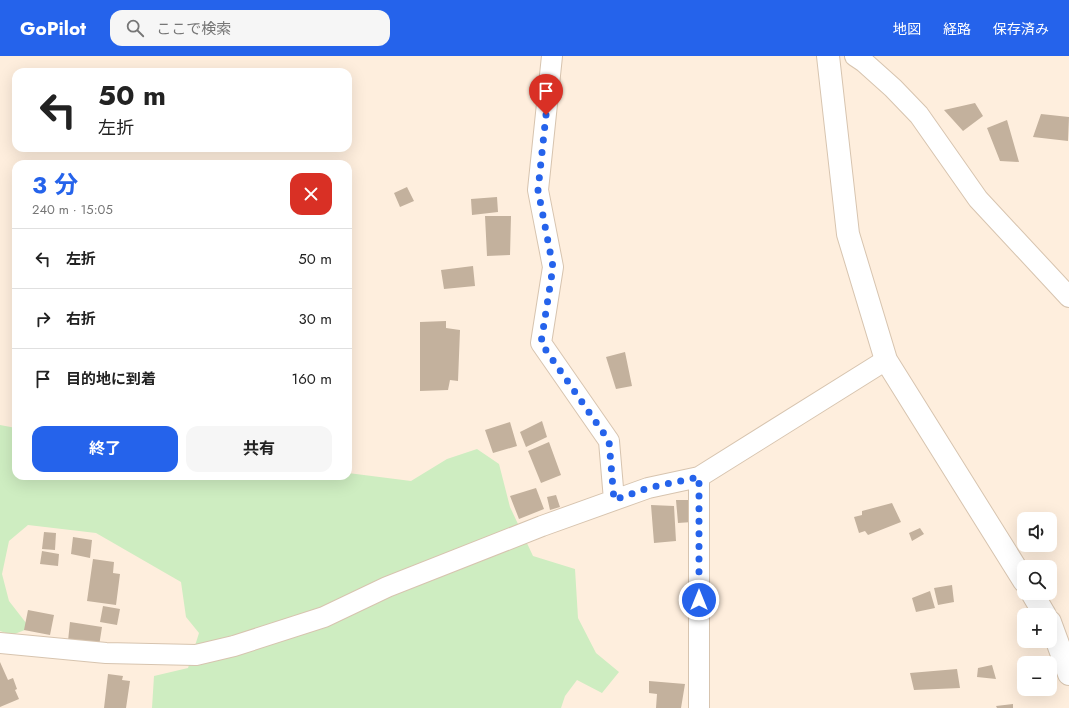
<!DOCTYPE html>
<html lang="ja">
<head>
<meta charset="utf-8">
<style>
	body { margin:0; font-family:Jost,"Noto Sans JP",sans-serif; background:#f6f6f6; color:#222; height:100vh; display:flex; flex-direction:column; font-size:15px; white-space:nowrap }
	* { box-sizing:border-box; margin:0 }
	p { font-size:13px; color:#767676 }
	.icon { flex:none; width:22px; height:22px; fill:none; stroke:currentColor; stroke-width:2; stroke-linecap:round; stroke-linejoin:round }
	.map { position:relative; flex:1; overflow:hidden }
	.details { position:absolute; left:12px; top:104px; width:340px; height:320px; display:flex; flex-direction:column; background:#fff; border-radius:12px; box-shadow:0 4px 16px #0002 }
	.details>* { flex:none }
	.banner { position:absolute; left:12px; top:12px; width:340px; height:84px; border-radius:12px; box-shadow:0 4px 16px #0002; background:#fff; color:#222; overflow:hidden }
	.controls { position:absolute; left:1017px; top:456px; display:grid; gap:8px }
	.controls a { display:grid; place-items:center; width:40px; height:40px; border-radius:8px; background:#fff; box-shadow:0 4px 16px #0002; font-size:20px }
	.pin { position:absolute; display:grid; place-items:center; width:34px; height:34px; color:#fff; margin:-41px -17px; border-radius:50% 50% 50% 0; rotate:-45deg; box-shadow:0 0 4px #0007 }
	.pin .icon { rotate:45deg }
	.me { position:absolute; width:44px; margin:-22px; rotate:0deg; stroke-linejoin:round; filter:drop-shadow(0 0 3px #0008) }
	.turn { display:flex; align-items:center; gap:14px; height:84px; padding:0 20px; font-size:18px }
	.turn .icon { width:52px; height:52px; stroke-width:2.5 }
	.turn b { display:block; font-size:28px; line-height:34px }
	.round { display:grid; place-items:center; flex:none; width:42px; height:42px; border-radius:12px; background:#f6f6f6 }
	.headline { display:flex; align-items:center; justify-content:space-between; height:68px; padding:0 20px }
	h1 { font-size:24px; font-weight:700; line-height:30px; color:#2563eb }
	.primary-button { display:flex; gap:8px; margin-top:auto; padding:8px 20px }
	.primary-button a { flex:1; height:46px; border-radius:12px; background:#2563eb; color:#fff; font-size:16px; font-weight:700; line-height:46px; text-align:center }
	.primary-button a+a { background:#f6f6f6; color:#222 }
	ul { padding:0; list-style:none }
	li { display:flex; align-items:center; gap:12px; height:60px; padding:0 20px; border-top:1px solid #e0e0e0 }
	li div { flex:1 }
	li b { display:block; font-size:15px }
	li em { font-style:normal }
	header { display:flex; align-items:center; gap:24px; box-sizing:border-box; height:56px; padding:0 20px; background:#2563eb; color:#fff }
	header strong { font-size:19px }
	nav { display:flex; gap:22px; margin-inline-start:auto; font-size:14px }
	.search { width:280px; height:36px; background:#f6f6f6; display:flex; align-items:center; gap:10px; box-sizing:border-box; padding:0 14px; border-radius:12px; color:#767676; font-size:15px }
	.map>svg:first-child { display:block }
</style>
</head>
<body>
<header>
<strong>GoPilot</strong>
<div class="search"><svg class="icon" aria-label="search" viewBox="0 0 24 24"><circle cx="10" cy="10" r="6"/><path d="M15 15l6 6"/></svg>ここで検索</div>
<nav><a>地図</a><a>経路</a><a>保存済み</a></nav>
</header>
<div class="map">
<svg width="1069" height="652" viewBox="0 0 1069 652">
	<rect width="100%" height="100%" fill="#feeedd"/>
	<!-- green -->
	<path fill="#ceedc1" d="M0 369 16 372V420H348V417L411 425 447 403 477 393 499 408 510 451 533 500 575 513 578 562 596 597 619 616 602 637 577 624 565 640 561 652H152L154 620 188 612 199 577 186 561 181 526 96 477 28 469 9 485 2 518 9 545 30 572 12 579 0 575Z"/>
	<!-- building -->
	<path fill="#c3b19d" d="M975 47 983 60 963 75 944 54Z
		M1041 58 1069 61 1068 85 1033 81Z
		M1007 64 1019 106 1000 105 987 72Z
		M407 131 414 145 400 151 394 137Z
		M497 141 498 156 472 159 471 143Z
		M485 160H511L510 199 487 200Z
		M473 210 475 230 444 233 441 214Z
		M446 265V272L460 274 458 325 450 324 448 334 420 335V266Z
		M625 296 632 330 616 333 606 301Z
		M542 365 547 381 526 391 520 376Z
		M510 366 517 390 493 397 485 374Z
		M549 386 561 419 541 427 528 395Z
		M536 432 544 453 519 463 510 440Z
		M556 439 560 451 550 454 547 441Z
		M676 444H691L692 466 678 467Z
		M892 447 901 466 868 479 865 475 859 477 854 461 862 459V455Z
		M651 449 674 450 676 485 654 487Z
		M920 472 924 478 912 485 909 477Z
		M44 476 56 477 55 494 42 493Z
		M73 481 92 484 90 502 71 498Z
		M42 495 59 498 58 510 40 508Z
		M93 503 114 506 113 517 120 518 116 549 87 545Z
		M952 529 954 546 938 549 934 532Z
		M930 535 935 552 916 556 912 542Z
		M103 550 120 553 117 569 100 566Z
		M28 554 54 559 50 579 24 574Z
		M70 566 102 571 99 590 68 585Z
		M0 606 8 624 13 622 17 633 15 634 19 643 0 651Z
		M992 609 996 623 977 621 978 612Z
		M957 613 960 632 914 634 910 617Z
		M108 618 123 620 122 624 130 625 126 652H104Z
		M649 625 685 628 681 652H656L657 638 649 637Z
		M1013 648V652H997L996 650Z"/>
	<g fill="none" stroke-linecap="round" stroke-linejoin="round">
		<!-- minor casing -->
		<g stroke="#d7c4af" stroke-width="22">
			<path id="minor" d="M552 0 538 134 553 211 541 287 609 385 614 444
				M855 0 864 6 893 32 919 59 978 143 1069 241
				M0 587 106 597 196 599 234 590 324 561 387 531 542 470 648 432 699 421 886 304
				M699 652V421"/>
		</g>
		<!-- tertiary casing -->
		<g stroke="#d7c4af" stroke-width="24">
			<path id="tertiary" d="M828 0 848 178 886 304 1024 525
				M1032 537 1045 559
				M1050 566 1069 618"/>
		</g>
		<!-- minor -->
		<use href="#minor" stroke="#fff" stroke-width="20"/>
		<!-- tertiary -->
		<use href="#tertiary" stroke="#fff" stroke-width="22"/>
	</g>
	<g fill="none" stroke-linecap="round" stroke-linejoin="round">
		<!-- route -->
		<path stroke="#2563eb" stroke-width="7" stroke-dasharray="0 12.6" d="M546 59 538 134 553 211 541 287 609 385 614 444 648 432 699 421V544"/>
	</g>
</svg>
<div class="controls">
<a><svg class="icon" aria-label="sound" viewBox="0 0 24 24"><path d="M4 9h4l5-4v14l-5-4H4zM17 9q2 3 0 6"/></svg></a>
<a><svg class="icon" aria-label="search" viewBox="0 0 24 24"><circle cx="10" cy="10" r="6"/><path d="M15 15l6 6"/></svg></a>
<a>+</a>
<a>−</a>
</div>
<div class="pin" style="left:546px;top:59px;background:#d93025"><svg class="icon" aria-label="arrive" viewBox="0 0 24 24"><path d="M6 21V4h12l-3 4 3 4H6"/></svg></div>
<svg class="me" style="left:699px;top:544px" viewBox="-20 -20 40 40"><circle r="17" fill="#2563eb" stroke="#fff" stroke-width="3"/><path d="M0-11L8 9 0 5-8 9z" fill="#fff"/></svg>
<div class="banner">
<div class="turn"><svg class="icon" aria-label="left" viewBox="0 0 24 24"><path d="M17 20v-9H6M10 6l-5 5 5 5"/></svg><div><b>50 m</b>左折</div></div>
</div>
<section class="details">
<div class="headline"><div><h1>3 分</h1><p>240 m · 15:05</p></div><a class="round" style="background:#d93025;color:#fff"><svg class="icon" aria-label="close" viewBox="0 0 24 24"><path d="M6 6l12 12M18 6L6 18"/></svg></a></div>
<ul>
<li><svg class="icon" aria-label="left" viewBox="0 0 24 24"><path d="M17 20v-9H6M10 6l-5 5 5 5"/></svg><div><b>左折</b></div><em>50 m</em></li>
<li><svg class="icon" aria-label="right" viewBox="0 0 24 24"><path d="M7 20v-9h11M14 6l5 5-5 5"/></svg><div><b>右折</b></div><em>30 m</em></li>
<li><svg class="icon" aria-label="arrive" viewBox="0 0 24 24"><path d="M6 21V4h12l-3 4 3 4H6"/></svg><div><b>目的地に到着</b></div><em>160 m</em></li>
</ul>
<div class="primary-button"><a>終了</a><a>共有</a></div>
</section>
</div>
</body>
</html>
